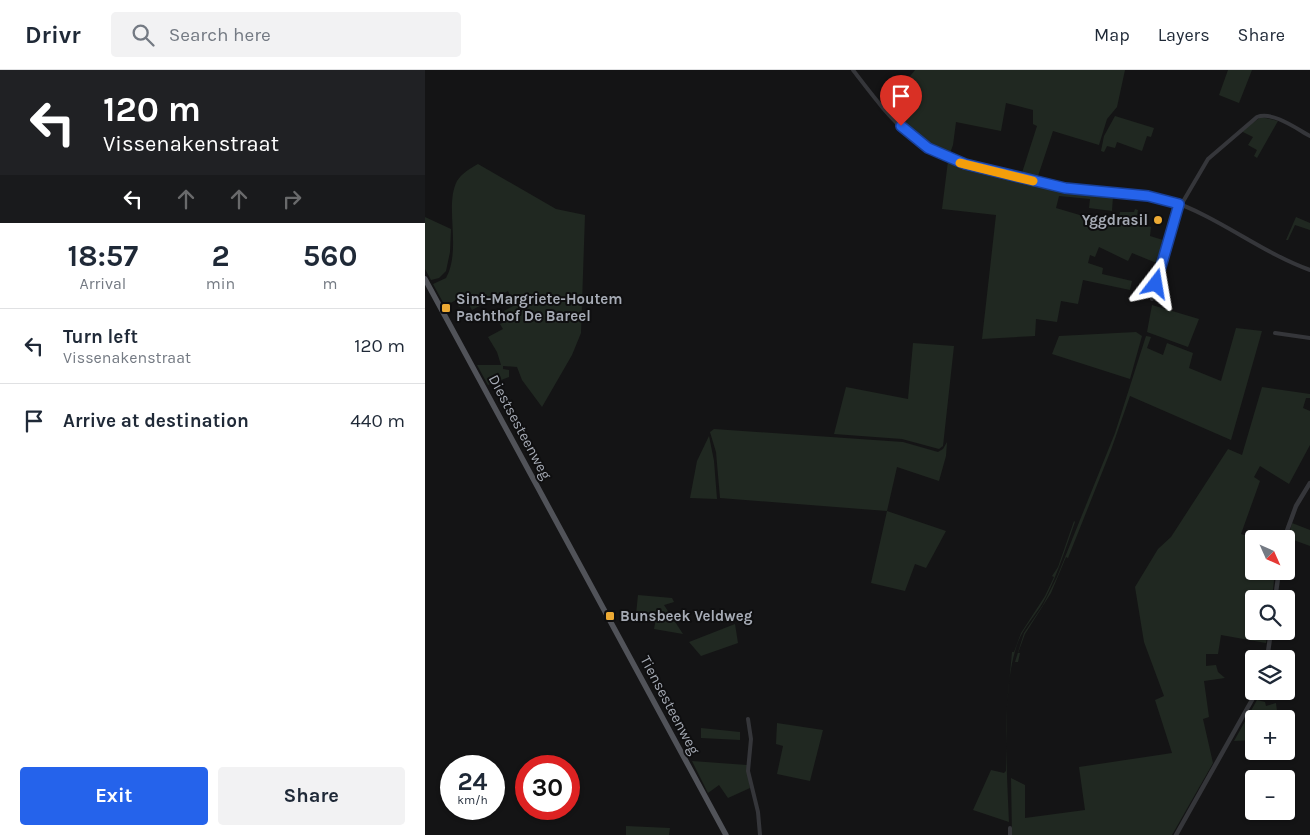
<!DOCTYPE html>
<html lang="en">
<head>
<meta charset="utf-8">
<style>
	body { margin:0; font-family:Karla,sans-serif; background:#f2f2f3; color:#1f2937; height:100vh; display:flex; flex-direction:column; font-size:19px; white-space:nowrap }
	* { box-sizing:border-box; margin:0 }
	p { font-size:16px; color:#747a83 }
	.icon { flex:none; width:28px; height:28px; fill:none; stroke:currentColor; stroke-width:2; stroke-linecap:round; stroke-linejoin:round }
	.map { position:relative; flex:1; overflow:hidden }
	.drawer { display:flex; flex-direction:column; background:#fff; width:425px }
	.drawer>* { flex:none }
	.top-card { background:#202124; color:#fff; overflow:hidden }
	.needle { width:32px; rotate:135deg }
	.buttons { position:absolute; left:820px; top:460px; display:grid; gap:10px }
	.buttons a { display:grid; place-items:center; width:50px; height:50px; border-radius:5px; background:#fff; box-shadow:0 1px 4px #0004; font-size:25px }
	.speed { position:absolute; left:15px; top:685px; display:flex; gap:10px; font-size:25px; font-weight:700; text-align:center }
	.speed>* { display:grid; place-content:center; width:65px; height:65px; border-radius:50%; background:#fff; box-shadow:0 1px 4px #0004; line-height:1 }
	.speed small { font-size:12px; font-weight:400 }
	.speed .limit { border:8px solid #d22; background:#fff; color:#111 }
	.pin { position:absolute; display:grid; place-items:center; width:42px; height:42px; color:#fff; margin:-51px -21px; border-radius:50% 50% 50% 0; rotate:-45deg; box-shadow:0 0 5px #0007 }
	.pin .icon { rotate:45deg }
	.me { position:absolute; width:55px; margin:-28px; rotate:14deg; stroke-linejoin:round; filter:drop-shadow(0 0 4px #0008) }
	.turn { display:flex; align-items:center; gap:18px; height:105px; padding:0 20px; font-size:22px }
	.turn .icon { width:65px; height:65px; stroke-width:2.5 }
	.turn b { display:block; font-size:35px; line-height:42px }
	.lanes { display:flex; align-items:center; height:48px; padding:0 20px; background:#0003; justify-content:center; gap:25px; direction:ltr }
	.lanes .off { opacity:.35 }
	.eta { display:flex; justify-content:space-evenly; align-items:center; height:85px; text-align:center }
	.eta b { font-size:30px; font-weight:700; line-height:35px }
	.action { display:flex; gap:10px; margin-top:auto; padding:10px 20px }
	.action a { flex:1; height:58px; border-radius:5px; background:#2563eb; color:#fff; font-size:20px; font-weight:700; line-height:58px; text-align:center }
	.action a+a { background:#f2f2f3; color:#1f2937 }
	ul { padding:0; list-style:none }
	li { display:flex; align-items:center; gap:15px; height:75px; padding:0 20px; border-top:1px solid #e0e1e3 }
	li div { flex:1 }
	li b { display:block; font-size:19px }
	li em { font-style:normal }
	header { display:flex; align-items:center; gap:30px; box-sizing:border-box; height:70px; padding:0 25px; background:#fff; border-bottom:1px solid #e0e1e3 }
	header strong { font-size:24px }
	nav { display:flex; gap:28px; margin-inline-start:auto; font-size:18px }
	.search { width:350px; height:45px; background:#f2f2f3; display:flex; align-items:center; gap:12px; box-sizing:border-box; padding:0 18px; border-radius:5px; color:#747a83; font-size:19px }
	main { display:flex; flex:1; min-height:0 }
	.map>svg:first-child { display:block }
</style>
</head>
<body>
<header>
<strong>Drivr</strong>
<div class="search"><svg class="icon" aria-label="search" viewBox="0 0 24 24"><circle cx="10" cy="10" r="6"/><path d="M15 15l6 6"/></svg>Search here</div>
<nav><a>Map</a><a>Layers</a><a>Share</a></nav>
</header>
<main>
<section class="drawer">
<div class="top-card">
<div class="turn"><svg class="icon" aria-label="left" viewBox="0 0 24 24"><path d="M17 20v-9H6M10 6l-5 5 5 5"/></svg><div><b>120 m</b>Vissenakenstraat</div></div>
<div class="lanes"><svg class="icon" aria-label="left" viewBox="0 0 24 24"><path d="M17 20v-9H6M10 6l-5 5 5 5"/></svg><svg class="icon off" aria-label="ahead" viewBox="0 0 24 24"><path d="M12 20V5M6 11l6-6 6 6"/></svg><svg class="icon off" aria-label="ahead" viewBox="0 0 24 24"><path d="M12 20V5M6 11l6-6 6 6"/></svg><svg class="icon off" aria-label="right" viewBox="0 0 24 24"><path d="M7 20v-9h11M14 6l5 5-5 5"/></svg></div>
</div>
<div class="eta">
<div><b>18:57</b><p>Arrival</p></div>
<div><b>2</b><p>min</p></div>
<div><b>560</b><p>m</p></div>
</div>
<ul>
<li><svg class="icon" aria-label="left" viewBox="0 0 24 24"><path d="M17 20v-9H6M10 6l-5 5 5 5"/></svg><div><b>Turn left</b><p>Vissenakenstraat</p></div><em>120 m</em></li>
<li><svg class="icon" aria-label="arrive" viewBox="0 0 24 24"><path d="M6 21V4h12l-3 4 3 4H6"/></svg><div><b>Arrive at destination</b></div><em>440 m</em></li>
</ul>
<div class="action"><a>Exit</a><a>Share</a></div>
</section>
<div class="map">
<svg width="885" height="765" viewBox="0 0 885 765">
	<rect width="100%" height="100%" fill="#141415"/>
	<!-- green -->
	<path fill="#202821" d="M490 0H700L692 37 682 49 674 75 628 61 612 109 596 106 612 56 608 54V40L581 33 576 61 531 52 528 75 524 86 493 67 461 36Z
		M803 0H827L814 33 794 25Z
		M690 46 729 58 726 67 722 66 717 81 692 72 690 78 682 76 679 82 676 81 679 66Z
		M836 47 853 51 832 88 829 86 832 80 823 75 828 67 816 61Z
		M523 91 625 117 688 126 687 141 664 138 665 129 634 126 631 138 692 156 695 142H709L710 139 713 140 711 153 726 157 725 166 738 170 736 176 739 178 734 194 707 183 703 191 674 177 670 187 665 185 663 193 678 198 677 204 707 211 705 220 658 210 653 234 636 231 632 252 611 249 610 266 557 269 571 145 517 139Z
		M53 94 131 139 160 145 156 263 147 285 117 337 97 310 92 297 78 296V299L84 300V307L63 315 52 295H76L72 282 63 267 78 259 75 254 82 251 77 242 90 235 83 221 47 240 43 233 34 237 31 230 20 236 8 214 21 208C37 179 19 136 32 111 37 103 46 98 53 94Z
		M0 147 26 159 25 182 21 201 14 208 6 210 0 199Z
		M871 147 885 153V160L870 155 863 170H861Z
		M727 235 774 249 763 277 722 262Z
		M811 258 837 261 806 370 705 326 686 380 643 488 641 487 626 523 600 564 593 583H595L593 592H590L599 563 618 535 632 507 690 363 721 266 726 267 722 278 738 285 742 273 768 283 764 298 796 311Z
		M711 262 717 266 705 309 627 284 634 266Z
		M488 273 529 276 518 376 514 379 477 369 409 364 421 317 483 329Z
		M837 317 885 324V328H881L878 338 885 341V375L864 414 835 396 829 407 835 411 816 464 833 469H829V501H850L847 529H829V561H843L841 573 796 565 793 584H781V596L791 595 793 602 800 608 779 611 784 647 778 649 788 693 747 765H587L586 708 600 715V748L660 740 654 697 747 683 730 630 739 626 719 572 710 517 733 479 746 467 803 379 817 385Z
		M289 359 478 372 513 382 518 379 522 372 521 386 514 411 472 397 462 441 521 461 501 498 490 494 480 521 446 513 462 441 295 428 291 382 285 362Z
		M284 366 289 391 292 429 265 428 272 391Z
		M649 451 650 452C641 477 633 503 621 527 613 543 599 556 593 572 576 617 582 703 584 752L548 740 566 700 579 703 581 701 582 635 587 582H589L596 563 620 526 629 507 627 506 633 497Z
		M867 453 885 460V476L863 468Z
		M213 525 247 528 249 532 239 535 258 564 229 559 231 549 211 545Z
		M310 554 313 573 276 586 264 572Z
		M832 630 840 632 841 636 851 633 853 649H829V670L809 671Z
		M352 653 398 660 385 711 352 704 358 676 351 674Z
		M276 658 315 662V670L276 668Z
		M267 691 322 695 325 718 303 728 294 715 283 723Z
		M201 756 245 758 244 765H201Z"/>
	<g fill="none" stroke-linecap="round" stroke-linejoin="round">
		<!-- minor -->
		<path stroke="#35363a" stroke-width="4" d="M428 0C445 22 463 47 485 65 516 89 549 96 586 105 609 111 633 117 656 120 685 124 715 122 743 130 793 146 835 182 885 200
			M756 135 783 89 832 47C848 41 872 59 885 66
			M727 229 754 134
			M850 263 885 268
			M323 649 326 669 323 701 333 742 335 765
			M585 765V758"/>
		<!-- tertiary -->
		<path stroke="#35363a" stroke-width="4.5" d="M859 469 871 436 885 413
			M850 529 854 501
			M842 589 846 561
			M751 765 832 621"/>
		<!-- primary -->
		<path stroke="#515359" stroke-width="5.5" d="M0 209 301 765"/>
	</g>
	<g fill="none" stroke-linecap="round" stroke-linejoin="round">
		<!-- route casing -->
		<g stroke="#184099" stroke-width="12">
			<path id="route" d="M476 56 503 78 540 94 640 118 723 126 754 134 731 214"/>
		</g>
		<!-- route -->
		<use href="#route" stroke="#2563eb" stroke-width="9"/>
		<!-- slow -->
		<path stroke="#f59e0b" stroke-width="9" d="M535 93 608 111"/>
	</g>
	<!-- markers -->
	<g fill="#edaa34" stroke="#0f0f10" stroke-width="2">
		<circle cx="733" cy="150" r="5"/>
		<rect x="16" y="233" width="10" height="10" rx="2.5"/>
		<rect x="180" y="541" width="10" height="10" rx="2.5"/>
	</g>
	<g text-anchor="middle" dominant-baseline="central" stroke-width="4" stroke-linejoin="round" paint-order="stroke">
		<!-- poi labels -->
		<g font-size="15" font-weight="bold" fill="#a6abb5" stroke="#0f0f10" text-anchor="start">
			<text x="723" y="150" text-anchor="end">Yggdrasil</text>
			<text x="31" y="229">Sint-Margriete-Houtem<tspan x="31" dy="17">Pachthof De Bareel</tspan></text>
			<text x="195" y="546">Bunsbeek Veldweg</text>
		</g>
		<!-- street labels -->
		<g font-size="15" fill="#a6abb5" stroke="#0f0f10">
			<text transform="translate(95 357) rotate(62)">Diestsesteenweg</text>
			<text transform="translate(245 635) rotate(62)">Tiensesteenweg</text>
		</g>
	</g>
</svg>
<div class="buttons">
<a><svg class="needle" viewBox="-14 -14 28 28"><path d="M0-13l5 13h-10z" fill="#e53935"/><path d="M0 13l5-13h-10z" fill="#747a83"/></svg></a>
<a><svg class="icon" aria-label="search" viewBox="0 0 24 24"><circle cx="10" cy="10" r="6"/><path d="M15 15l6 6"/></svg></a>
<a><svg class="icon" aria-label="layers" viewBox="0 0 24 24"><path d="M12 4l9 5-9 5-9-5zM3 14l9 5 9-5"/></svg></a>
<a>+</a>
<a>−</a>
</div>
<div class="speed"><div>24<small>km/h</small></div><div class="limit">30</div></div>
<div class="pin" style="left:476px;top:56px;background:#d93025"><svg class="icon" aria-label="arrive" viewBox="0 0 24 24"><path d="M6 21V4h12l-3 4 3 4H6"/></svg></div>
<svg class="me" style="left:731px;top:214px" viewBox="-20 -20 40 40"><path d="M0-17L14 15 0 8-14 15z" fill="#2563eb" stroke="#fff" stroke-width="4"/></svg>
</div>
</main>
</body>
</html>
